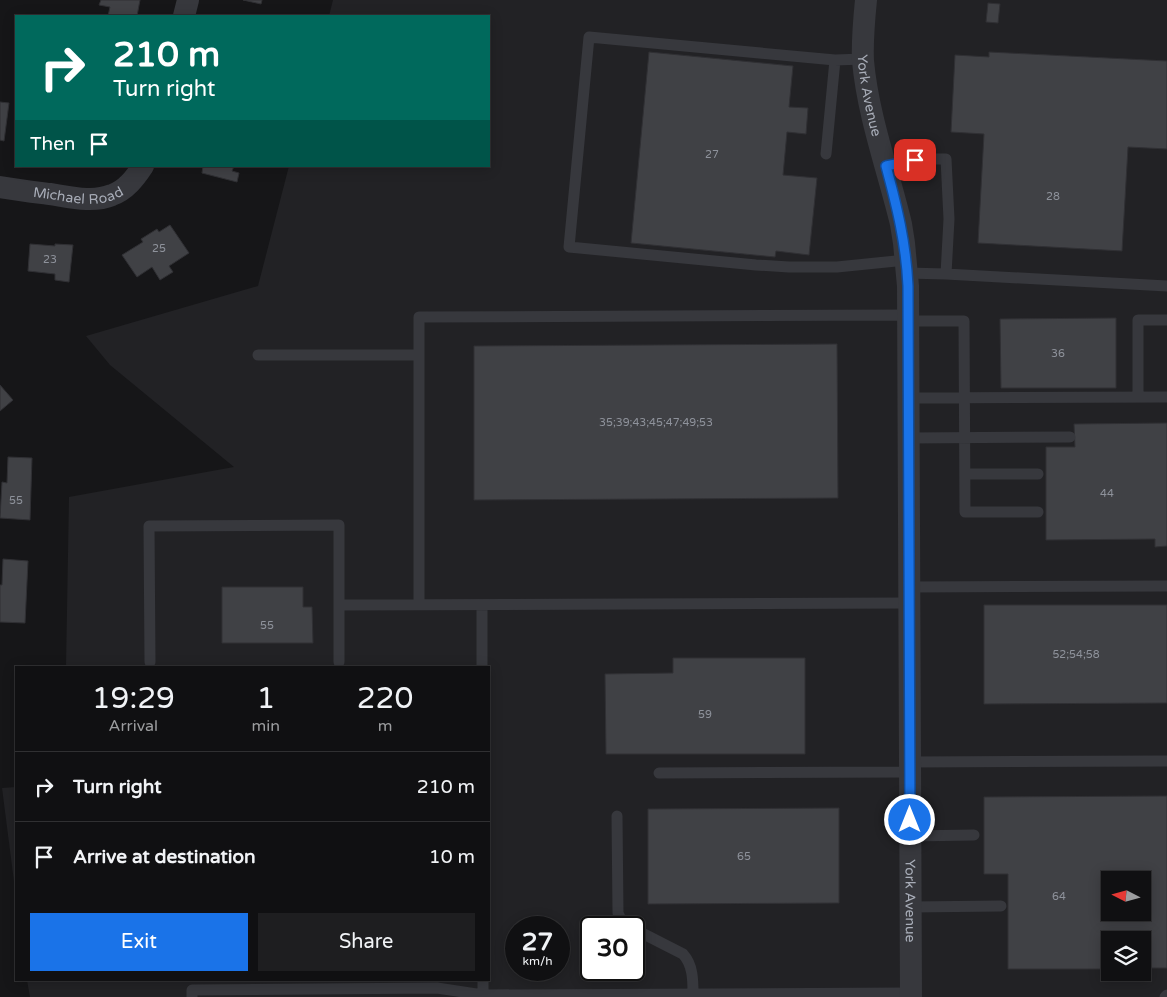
<!DOCTYPE html>
<html lang="en">
<head>
<meta charset="utf-8">
<style>
	body { margin:0; font-family:"Varela Round",sans-serif; background:#1e1e20; color:#f1f3f6; height:100vh; display:flex; flex-direction:column; font-size:19px; white-space:nowrap }
	* { box-sizing:border-box; margin:0 }
	p { font-size:16px; color:#9c9d9f }
	.icon { flex:none; width:28px; height:28px; fill:none; stroke:currentColor; stroke-width:2; stroke-linecap:round; stroke-linejoin:round }
	.map { position:relative; flex:1; overflow:hidden }
	.drawer { position:absolute; left:15px; top:666px; width:475px; height:315px; display:flex; flex-direction:column; background:#101012; border-radius:0px; box-shadow:0 2px 12px #0003,0 0 0 1px #303032 }
	.drawer>* { flex:none }
	.guide { position:absolute; left:15px; top:15px; width:475px; height:152px; border-radius:0px; box-shadow:0 2px 12px #0003,0 0 0 1px #303032; background:#00695c; color:#fff; overflow:hidden }
	.needle { width:32px; rotate:276deg }
	.fabs { position:absolute; left:1101px; top:871px; display:grid; gap:10px }
	.fabs a { display:grid; place-items:center; width:50px; height:50px; border-radius:0px; background:#101012; box-shadow:0 2px 12px #0003,0 0 0 1px #303032; font-size:25px }
	.speed { position:absolute; left:505px; top:916px; display:flex; gap:10px; font-size:25px; font-weight:700; text-align:center }
	.speed>* { display:grid; place-content:center; width:65px; height:65px; border-radius:50%; background:#101012; box-shadow:0 2px 12px #0003,0 0 0 1px #303032; line-height:1 }
	.speed small { font-size:12px; font-weight:400 }
	.speed .limit { border:2px solid #111; border-radius:8px; background:#fff; color:#111 }
	.pin { position:absolute; display:grid; place-items:center; width:42px; height:42px; color:#fff; margin:-21px; border-radius:10px; box-shadow:0 2px 8px #0006 }
	.me { position:absolute; width:55px; margin:-28px; rotate:0deg; stroke-linejoin:round; filter:drop-shadow(0 0 4px #0008) }
	.turn { display:flex; align-items:center; gap:18px; height:105px; padding:0 15px; font-size:22px }
	.turn .icon { width:65px; height:65px; stroke-width:2.5 }
	.turn b { display:block; font-size:35px; line-height:42px }
	.then { display:flex; align-items:center; height:48px; padding:0 15px; background:#0003; gap:10px; font-size:19px }
	.eta { display:flex; justify-content:space-evenly; align-items:center; height:85px; text-align:center }
	.eta b { font-size:30px; font-weight:600; line-height:35px }
	.primary-button { display:flex; gap:10px; margin-top:auto; padding:10px 15px }
	.primary-button a { flex:1; height:58px; border-radius:0px; background:#1a73e8; color:#fff; font-size:20px; font-weight:600; line-height:58px; text-align:center }
	.primary-button a+a { background:#1e1e20; color:#f1f3f6 }
	ul { padding:0; list-style:none }
	li { display:flex; align-items:center; gap:15px; height:70px; padding:0 15px; border-top:1px solid #303032 }
	li div { flex:1 }
	li b { display:block; font-size:19px }
	li em { font-style:normal }
	.map>svg:first-child { display:block }
</style>
</head>
<body>
<div class="map">
<svg width="1167" height="997" viewBox="0 0 1167 997">
	<rect width="100%" height="100%" fill="#161618"/>
	<!-- built -->
	<path fill="#222225" fill-rule="evenodd" d="M333 0H1167V997H30L27 980H489V668L66 667 69 497 234 467 110 365 86 336 258 286 289 166H489V16H329ZM1110 880H1142V912H1110ZM516 928H559V970H516ZM591 928H634V970H591ZM1110 940H1142V972H1110Z
		M16 787V897L2 788Z"/>
	<!-- building -->
	<path fill="#404145" stroke="#303034" fill-rule="evenodd" d="M101 0H140L137 16H108L110 7 99 5Z
		M243 0H262L261 4Z
		M988 3 1000 4 998 23 986 22Z
		M649 52 793 66 789 107 808 108 806 134 787 132 783 175 817 178 809 255 776 251 775 257 631 243Z
		M989 52 1167 61V149L1128 147 1122 251 978 243 984 134 951 132 955 55 989 57Z
		M0 102 9 103 4 141 0 140Z
		M203 166H234L232 171 239 173 237 182 202 173Z
		M170 225 189 253 169 266 173 272 160 280 152 267 137 277 122 255 143 242 141 239 157 229 159 232Z
		M30 244 55 246V244L73 245 69 282 55 280V274L28 271Z
		M1116 318V388H1001L1000 319Z
		M837 344 838 498 474 500V346Z
		M0 385 13 400 0 411Z
		M1167 423V546L1155 547V539L1046 540V447H1075L1074 424Z
		M8 457 32 458 30 520 0 518 2 482 7 483Z
		M3 559 28 561 25 623 0 622V585H2Z
		M222 587H303V607H312L313 643H222Z
		M984 605H1167V703L984 704Z
		M673 658H805V754H606L605 674 673 673Z
		M1167 796V968H1142V940H1110V969H1008V874H984V797ZM1110 880H1142V912H1110Z
		M839 808V903L648 904V809Z"/>
	<g fill="none" stroke-linecap="round" stroke-linejoin="round">
		<!-- service -->
		<path stroke="#37383d" stroke-width="11" d="M863 59 835 60 589 37 569 247 756 265 789 267H837L906 260
			M826 154 835 60
			M886 166 924 159H946L949 219 946 274
			M907 273 946 274 1167 286
			M909 321H964L965 512H1038
			M258 355H419
			M1138 397V320H1167
			M909 398 1167 397
			M909 438 1070 437
			M965 474H1038
			M910 587 1167 586
			M339 605 910 603
			M419 605V317L909 315
			M482 605V668
			M150 662 149 526 339 525V662
			M910 762 1167 761
			M659 773 910 772
			M617 816 618 913 622 922 631 928
			M911 836 974 835
			M911 907 1001 906
			M634 929 683 954C693 965 693 980 693 994
			M483 980V995
			M192 997V990L437 988 483 995 911 993
			M1165 997 1167 995"/>
		<!-- minor -->
		<g stroke="#37383d" stroke-width="22">
			<path id="s1" d="M866 0C864 20 862 41 863 61 868 116 888 170 901 224L904 243 908 286 911 997"/>
			<path d="M184 16 188 0"/>
			<path id="s2" d="M0 187C17 190 34 192 50 194 70 197 93 203 112 195 126 190 135 178 143 166"/>
		</g>
	</g>
	<g fill="none" stroke-linecap="round" stroke-linejoin="round">
		<!-- route casing -->
		<g stroke="#114b97" stroke-width="12">
			<path id="route" d="M910 820 908 286C906 243 897 207 886 166L915 160"/>
		</g>
		<!-- route -->
		<use href="#route" stroke="#1a73e8" stroke-width="9"/>
	</g>
	<g text-anchor="middle" dominant-baseline="central" stroke-width="4" stroke-linejoin="round" paint-order="stroke">
		<!-- number labels -->
		<g font-size="11" fill="#8e929b">
			<text x="712" y="154">27</text>
			<text x="1053" y="196">28</text>
			<text x="159" y="248">25</text>
			<text x="50" y="259">23</text>
			<text x="1058" y="353">36</text>
			<text x="656" y="422">35;39;43;45;47;49;53</text>
			<text x="1107" y="493">44</text>
			<text x="16" y="500">55</text>
			<text x="267" y="625">55</text>
			<text x="1076" y="654">52;54;58</text>
			<text x="705" y="714">59</text>
			<text x="744" y="856">65</text>
			<text x="1059" y="896">64</text>
		</g>
		<!-- street labels -->
		<g font-size="14" fill="#a8adb8" stroke="#111113">
			<text stroke="none"><textPath href="#s1" startOffset="96">York Avenue</textPath></text>
			<text stroke="none"><textPath href="#s2" startOffset="79">Michael Road</textPath></text>
			<text stroke="none"><textPath href="#s1" startOffset="906">York Avenue</textPath></text>
		</g>
	</g>
</svg>
<div class="fabs">
<a><svg class="needle" viewBox="-14 -14 28 28"><path d="M0-13l5 13h-10z" fill="#e53935"/><path d="M0 13l5-13h-10z" fill="#9c9d9f"/></svg></a>
<a><svg class="icon" aria-label="layers" viewBox="0 0 24 24"><path d="M12 4l9 5-9 5-9-5zM3 14l9 5 9-5"/></svg></a>
</div>
<div class="speed"><div>27<small>km/h</small></div><div class="limit">30</div></div>
<div class="pin" style="left:915px;top:160px;background:#d93025"><svg class="icon" aria-label="arrive" viewBox="0 0 24 24"><path d="M6 21V4h12l-3 4 3 4H6"/></svg></div>
<svg class="me" style="left:910px;top:820px" viewBox="-20 -20 40 40"><circle r="17" fill="#1a73e8" stroke="#fff" stroke-width="3"/><path d="M0-11L8 9 0 5-8 9z" fill="#fff"/></svg>
<div class="guide">
<div class="turn"><svg class="icon" aria-label="right" viewBox="0 0 24 24"><path d="M7 20v-9h11M14 6l5 5-5 5"/></svg><div><b>210 m</b>Turn right</div></div>
<div class="then">Then<svg class="icon" aria-label="arrive" viewBox="0 0 24 24"><path d="M6 21V4h12l-3 4 3 4H6"/></svg></div>
</div>
<section class="drawer">
<div class="eta">
<div><b>19:29</b><p>Arrival</p></div>
<div><b>1</b><p>min</p></div>
<div><b>220</b><p>m</p></div>
</div>
<ul>
<li><svg class="icon" aria-label="right" viewBox="0 0 24 24"><path d="M7 20v-9h11M14 6l5 5-5 5"/></svg><div><b>Turn right</b></div><em>210 m</em></li>
<li><svg class="icon" aria-label="arrive" viewBox="0 0 24 24"><path d="M6 21V4h12l-3 4 3 4H6"/></svg><div><b>Arrive at destination</b></div><em>10 m</em></li>
</ul>
<div class="primary-button"><a>Exit</a><a>Share</a></div>
</section>
</div>
</body>
</html>
